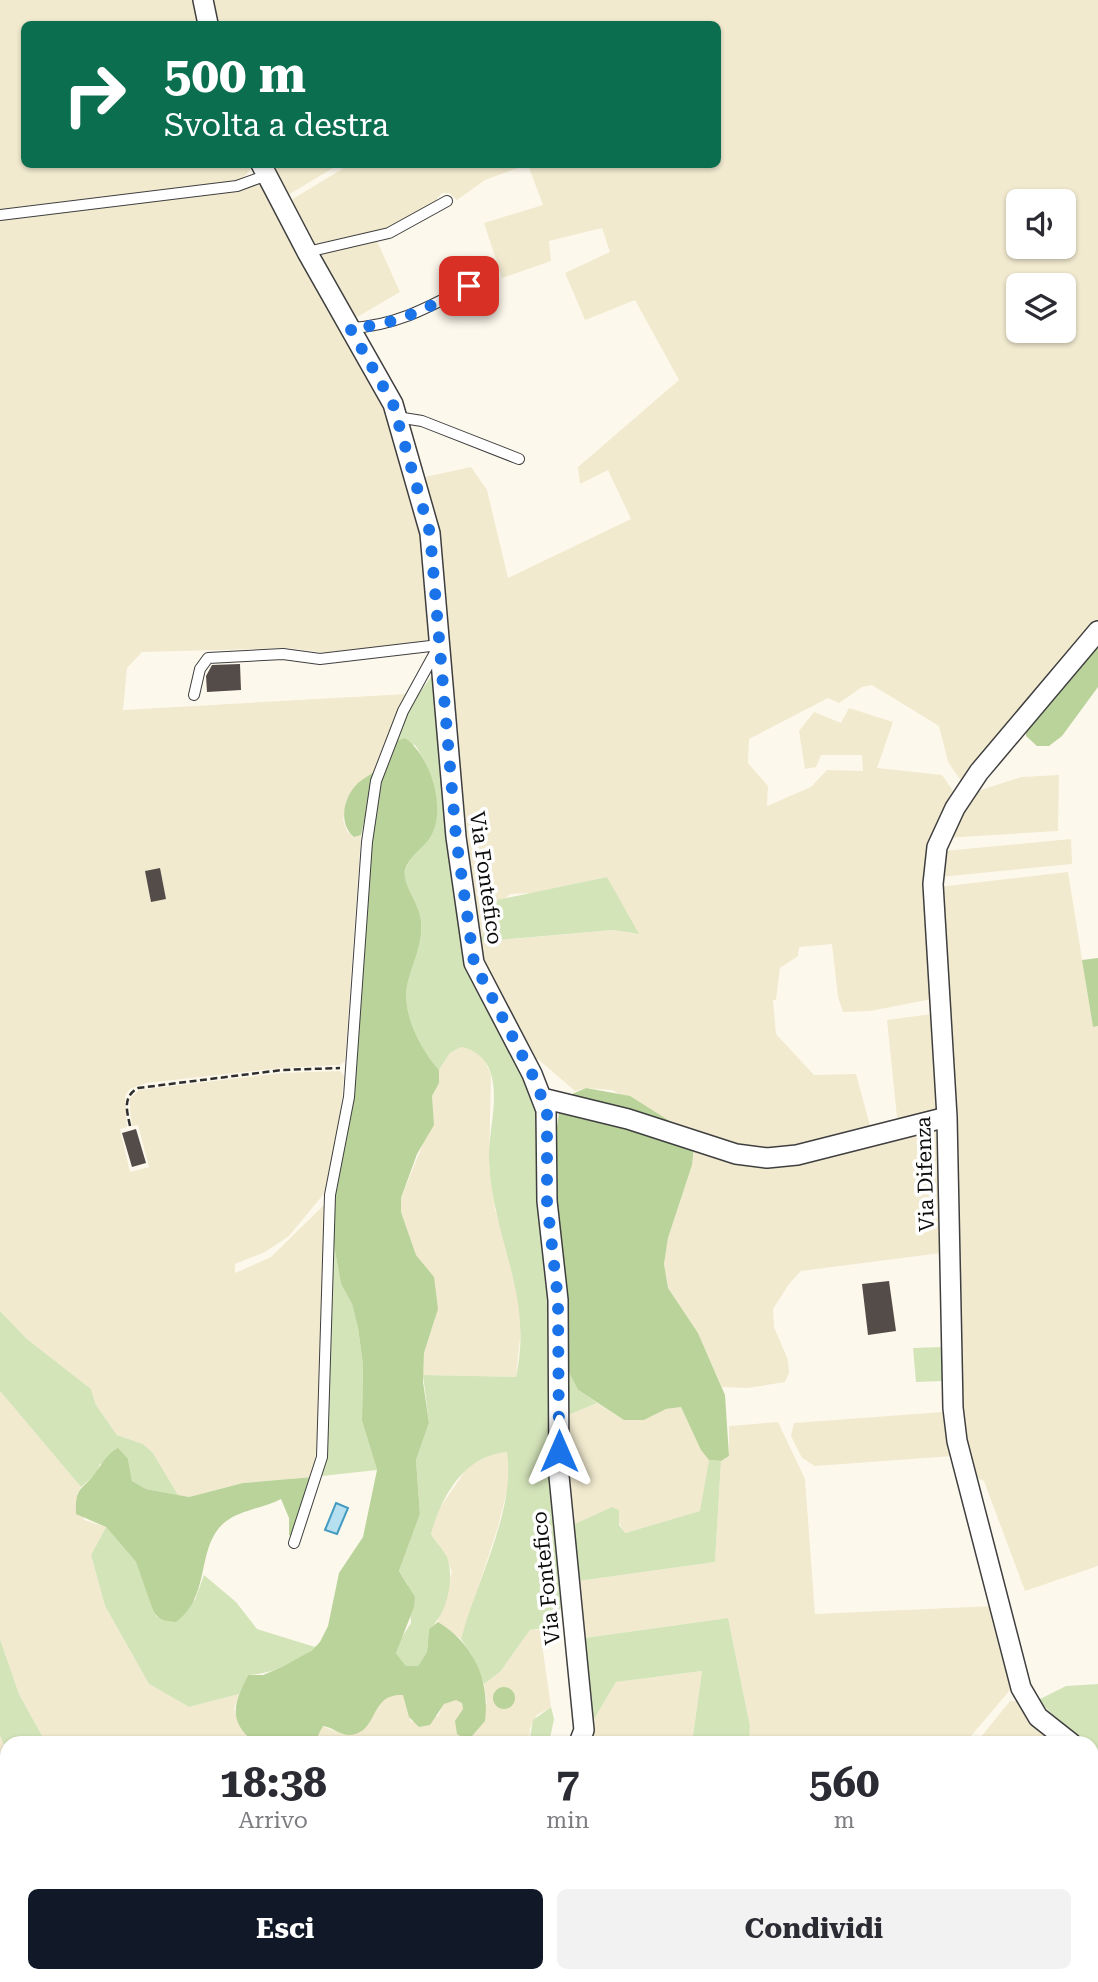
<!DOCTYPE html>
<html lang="it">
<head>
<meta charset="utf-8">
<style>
	body { margin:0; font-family:"Roboto Serif",serif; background:#f2f2f3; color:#2b2b33; height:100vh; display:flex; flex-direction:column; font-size:26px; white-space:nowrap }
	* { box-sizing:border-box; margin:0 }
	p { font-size:23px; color:#7c7c81 }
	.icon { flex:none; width:38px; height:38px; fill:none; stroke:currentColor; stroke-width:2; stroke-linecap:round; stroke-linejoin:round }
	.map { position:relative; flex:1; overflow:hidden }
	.side { position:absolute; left:0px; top:1736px; width:1099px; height:247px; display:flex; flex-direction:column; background:#fff; border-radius:21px 21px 0 0; box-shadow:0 2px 5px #0004 }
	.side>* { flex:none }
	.hud { position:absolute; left:21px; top:21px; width:700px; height:147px; border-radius:10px; box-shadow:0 2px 5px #0004; background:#0b6e4f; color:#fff; overflow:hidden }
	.fabs { position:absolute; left:1006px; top:189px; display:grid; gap:14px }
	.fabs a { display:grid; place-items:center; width:70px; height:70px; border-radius:10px; background:#fff; box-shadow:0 2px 5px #0004; font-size:35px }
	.pin { position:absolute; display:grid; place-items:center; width:60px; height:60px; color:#fff; margin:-30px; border-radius:14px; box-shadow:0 4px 10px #0006 }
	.me { position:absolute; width:77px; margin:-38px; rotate:0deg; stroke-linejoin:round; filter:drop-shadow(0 0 5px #0008) }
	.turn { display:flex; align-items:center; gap:24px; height:147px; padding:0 28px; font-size:32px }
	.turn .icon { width:91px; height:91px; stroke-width:2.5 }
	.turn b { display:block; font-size:49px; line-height:60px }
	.eta { display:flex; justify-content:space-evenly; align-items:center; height:119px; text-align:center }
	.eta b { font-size:42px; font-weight:700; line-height:49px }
	.action { display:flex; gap:14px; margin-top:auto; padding:14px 28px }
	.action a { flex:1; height:80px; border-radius:10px; background:#111827; color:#fff; font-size:28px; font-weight:700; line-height:80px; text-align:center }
	.action a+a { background:#f2f2f3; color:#2b2b33 }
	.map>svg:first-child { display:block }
</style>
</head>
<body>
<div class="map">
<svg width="1098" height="1982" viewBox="0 0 1098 1982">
	<rect width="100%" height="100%" fill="#fdf8ec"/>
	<!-- farmland -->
	<path fill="#f1eacf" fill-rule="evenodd" d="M0 0H198L204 24H24V164L254 165 245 176 230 184 0 211Z
		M215 0H1098V621L964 785 948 762 939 726 872 685 862 687 839 703 828 698 749 739 748 763 768 786 767 806 811 787 827 770 863 771 862 755H821L816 767 805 769 799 731 814 712 841 723 849 708 893 722 877 768 942 775 954 792 937 829 932 999 870 1011 843 1012 838 997 832 944 799 947 798 956 780 968 776 1000H773L776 1034 814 1075 856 1074 872 1133 769 1155 695 1137 612 1090 586 1088 575 1091 539 1060 526 1056 485 977 478 942 435 524 425 477 471 467 487 490 508 578 631 519 608 470 580 484 578 467 679 380 635 300 585 320 565 273 610 252 602 228 549 241 551 261 502 278 484 223 543 205 528 165 718 164V24H215L211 10ZM1018 201H1064V247H1018ZM1018 285H1064V331H1018ZM607 877 637 934 613 930 479 942 488 929V913L510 894 533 893Z
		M265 165H338L283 198Z
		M349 165H526L485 180 457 200 449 193H442L437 198V204L379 234 314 247 286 203Z
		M261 185 385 401 421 522 434 637 413 646 327 653 289 648 142 652 127 668 123 710 407 694 376 770 357 784 347 799 343 820 347 831 353 837 361 835 345 1061 340 1065 282 1068 146 1083 130 1089 125 1096 127 1127 120 1129 130 1172 149 1167 138 1125 132 1126 130 1109V1098L139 1090 282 1073 340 1071 344 1076 337 1144 327 1190 289 1236 265 1252 235 1264V1273L271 1257 325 1204 319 1427 313 1477 243 1483 189 1497 178 1495 153 1453 143 1444 117 1435 96 1405 91 1389 27 1339 0 1311V218Z
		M376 239 400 292 352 320 311 252Z
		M1059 775 1058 831 945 838 967 801 981 790 1021 777Z
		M1071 839 1072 864 941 877 944 851Z
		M1068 872 1093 1027 1098 1026V1566L1025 1591 984 1481 975 1477 957 1387 939 887Z
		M932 1014 939 1116 898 1127 887 1020Z
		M461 1047 472 1049 483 1057 491 1075 489 1162 495 1210 506 1241 522 1318 516 1377 423 1375 424 1353 435 1319 430 1273 416 1255 401 1212V1198L433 1119 432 1096 439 1083V1070L450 1053Z
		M938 1125 941 1253 801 1271 789 1284 773 1309 774 1327 788 1360 789 1373 785 1382 748 1388 722 1387 698 1333 668 1288 664 1264 668 1238 692 1165 694 1147 767 1162Z
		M0 1391 81 1487 77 1494 84 1520 106 1527 91 1555 105 1606 149 1684 189 1707 239 1694 234 1709 246 1736 255 1743H46L19 1694 0 1639Z
		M597 1403 624 1420H644L666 1409 681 1407 701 1449 709 1460 701 1511 624 1533 612 1507 575 1525 561 1418Z
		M943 1412 953 1456 815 1466 802 1458 791 1436 794 1423Z
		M778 1422 805 1479 815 1614 994 1606 1015 1684 965 1743H749L750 1726 728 1618 577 1639 571 1582 715 1562 721 1461 729 1456V1426Z
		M507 1452 511 1474 498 1527 461 1639 438 1622 452 1572 445 1553 431 1534 437 1512 467 1468 491 1454Z
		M530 1630H540L551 1707 537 1715 530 1728 529 1743H314L322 1726 345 1735 357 1733 368 1725 382 1700 390 1694H403L411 1722 438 1716 444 1703 456 1699 462 1703 463 1709 487 1704 484 1684 500 1672Z
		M702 1671 692 1743H585L590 1726 616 1682Z
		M1010 1701H1020L1063 1743H976Z
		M0 1736 7 1751V1976H142L147 1982H0Z
		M1092 1768 1098 1773V1982H837L838 1976H1092Z
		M173 1976H392L384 1982H178Z
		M406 1976H470L468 1982H402Z
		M624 1976H694L688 1982H631Z"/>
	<!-- green -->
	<path fill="#d4e4b9" d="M431 677 438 679 476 987 541 1111 555 1313 553 1475 557 1552 563 1602 556 1622 549 1628 530 1630 500 1672 484 1684 472 1655 461 1639C476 1582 516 1510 507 1452 464 1456 442 1495 431 1534 436 1542 443 1549 447 1557 455 1577 447 1616 429 1629L427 1652 418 1666H406L396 1653 400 1640 411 1623 408 1585 399 1571 420 1514 416 1460 429 1423 423 1375 516 1377C534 1295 492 1238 489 1160 488 1133 499 1101 491 1074 486 1058 476 1050 461 1047L450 1053 439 1070C419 1047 399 1009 409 978 415 958 423 942 421 921 420 904 402 886 405 871 409 856 423 848 430 836 446 810 430 766 415 745L394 742 409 707Z
		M607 877 639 934 613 930 478 942 488 928 487 902Z
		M333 1240 341 1284 352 1304 358 1328 363 1365 362 1421 377 1470 322 1476Z
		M0 1311 27 1339 91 1389 96 1405 117 1435 143 1444 153 1453 178 1495 146 1489 132 1481 128 1459 100 1464 96 1474 81 1487 0 1391Z
		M942 1347V1381L916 1382 913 1348Z
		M564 1363 578 1390 597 1403 561 1418Z
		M709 1460 721 1461 715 1562 571 1582 570 1502 575 1524 612 1507 619 1510V1525L625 1533 700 1511Z
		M106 1527 136 1562 157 1617 195 1600 204 1575 236 1602 257 1629 315 1647C300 1663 270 1674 248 1675L239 1694 189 1707 149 1684 105 1606 91 1555Z
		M728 1618 750 1726 749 1743H692L702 1671 616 1682 590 1726 577 1639Z
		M0 1639 19 1694 46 1743H7V1751L0 1736Z
		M1098 1684V1758L1092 1753V1743H1081L1038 1700 1066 1686Z
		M551 1707 554 1719 549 1743H529L533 1720Z"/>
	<!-- forest -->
	<path fill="#bad39a" d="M1098 647V687L1062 736 1049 746H1037L1026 736V728Z
		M405 738C430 755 447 808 431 836 424 848 409 856 405 870 402 885 420 904 421 921 423 942 415 958 409 978 399 1009 419 1047 439 1070V1083L432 1096 434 1125 417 1154 401 1198V1212L416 1255 434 1277 438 1309 424 1353 423 1382 429 1423 416 1460 420 1514 399 1571 415 1597 414 1607 396 1653 406 1666H418L427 1652 429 1629 438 1622C474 1644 490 1680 485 1721L472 1736 462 1737 457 1734 455 1721 463 1709 462 1703 456 1700 444 1704 430 1725 419 1727 409 1717 403 1695C368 1693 380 1733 349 1735 340 1735 332 1727 323 1726L314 1743H255C227 1721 234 1703 248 1675H263L282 1667 311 1651 320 1642 328 1626 339 1573 363 1537 377 1470 362 1421 363 1365 358 1328 352 1304 341 1284 333 1240 332 1203 377 784 394 742Z
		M376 770 361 835 354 837C338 824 343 797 358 783 364 778 370 775 376 770Z
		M1098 958V1026L1093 1027 1082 960Z
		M586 1088 630 1096 695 1137 692 1165 668 1238 664 1264 668 1288 698 1333 725 1395 729 1456 721 1461 709 1460 701 1450 681 1407 666 1409 644 1420H624L578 1390 564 1363 555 1141 559 1113 565 1097Z
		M118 1448 128 1459 132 1481 146 1489 189 1497 243 1483 313 1477 293 1537 289 1535V1518L281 1499C264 1508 240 1510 225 1522 195 1547 212 1596 176 1622 165 1621 158 1620 153 1610L136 1562 106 1527 76 1514C75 1484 83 1491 96 1472 104 1461 106 1455 118 1448Z
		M493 1698a11 11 0 1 1 22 0a11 11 0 1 1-22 0Z
		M565 1976H624L631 1982H579Z
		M694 1976H752L750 1982H688Z"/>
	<!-- water -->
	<path fill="#b6e0f0" stroke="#449bc0" stroke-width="2" d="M336 1503 348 1508 337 1534 325 1530Z"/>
	<!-- building -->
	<path fill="#534c49" d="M240 664 241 690 207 692 206 676 212 665Z
		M160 868 166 899 151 902 145 871Z
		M136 1129 146 1163 132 1167 122 1133Z
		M889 1281 896 1331 868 1335 862 1284Z"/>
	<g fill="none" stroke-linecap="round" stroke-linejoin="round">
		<!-- service casing -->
		<g stroke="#3f3f3f" stroke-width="12">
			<path id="service" d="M0 215 237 186 267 175
				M307 252 389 233 447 201
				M350 328C396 326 429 307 469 286
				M397 417 422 421 519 459
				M194 695 200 669 208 658 283 654 320 659 439 645
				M294 1543 322 1457 330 1195 349 1097 367 842 376 781 403 711 437 649"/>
		</g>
		<!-- minor casing -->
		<g stroke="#3f3f3f" stroke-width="22">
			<path id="minor" d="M203 0 208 24
				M261 164 307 252 393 404 430 533 456 837 474 963 532 1074 546 1110 547 1201 558 1300 559 1476 584 1730 579 1743
				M542 1098 628 1119 736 1154 767 1158 797 1155 947 1117
				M1071 1743 1038 1717 1021 1688 957 1441 953 1408 947 1117 933 884 937 847 955 808 979 772 1098 631
				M1092 1760 1098 1764
				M485 1982 487 1976"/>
		</g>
		<!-- path -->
		<path stroke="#2e2e2e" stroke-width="2.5" stroke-dasharray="7 3.5" stroke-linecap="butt" d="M130 1126C127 1111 122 1097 138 1088L282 1070 340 1068"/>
		<!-- service -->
		<use href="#service" stroke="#fff" stroke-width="10"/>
		<!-- minor -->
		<use href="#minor" stroke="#fff" stroke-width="19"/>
	</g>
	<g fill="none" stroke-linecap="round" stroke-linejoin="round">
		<!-- route -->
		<path stroke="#1a73e8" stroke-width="12" stroke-dasharray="0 21.6" d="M469 286C429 307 396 326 350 328L393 404 430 533 456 837 474 963 532 1074 547 1110V1201L558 1300 559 1451"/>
	</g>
	<g text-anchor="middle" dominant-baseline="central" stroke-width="7" stroke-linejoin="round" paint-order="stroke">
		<!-- street labels -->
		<g font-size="21" fill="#0c0c0c" stroke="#fff">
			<text transform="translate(486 878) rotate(82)">Via Fontefico</text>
			<text transform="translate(925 1174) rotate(-92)">Via Difenza</text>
			<text transform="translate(546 1578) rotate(-96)">Via Fontefico</text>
		</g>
	</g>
</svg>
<div class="fabs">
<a><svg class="icon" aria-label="sound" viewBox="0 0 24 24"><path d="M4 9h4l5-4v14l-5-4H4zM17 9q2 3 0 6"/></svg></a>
<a><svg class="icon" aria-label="layers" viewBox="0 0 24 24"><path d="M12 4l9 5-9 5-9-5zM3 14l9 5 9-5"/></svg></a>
</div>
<div class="pin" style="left:469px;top:286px;background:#d93025"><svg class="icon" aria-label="arrive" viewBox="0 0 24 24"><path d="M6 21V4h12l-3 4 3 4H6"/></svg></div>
<svg class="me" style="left:559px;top:1451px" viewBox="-20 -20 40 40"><path d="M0-17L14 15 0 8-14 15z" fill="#1a73e8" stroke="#fff" stroke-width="4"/></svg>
<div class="hud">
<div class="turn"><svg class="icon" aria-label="right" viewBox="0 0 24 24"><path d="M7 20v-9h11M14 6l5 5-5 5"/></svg><div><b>500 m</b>Svolta a destra</div></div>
</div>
<section class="side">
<div class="eta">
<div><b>18:38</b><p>Arrivo</p></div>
<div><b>7</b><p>min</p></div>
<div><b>560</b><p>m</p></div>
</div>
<div class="action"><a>Esci</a><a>Condividi</a></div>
</section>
</div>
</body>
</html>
